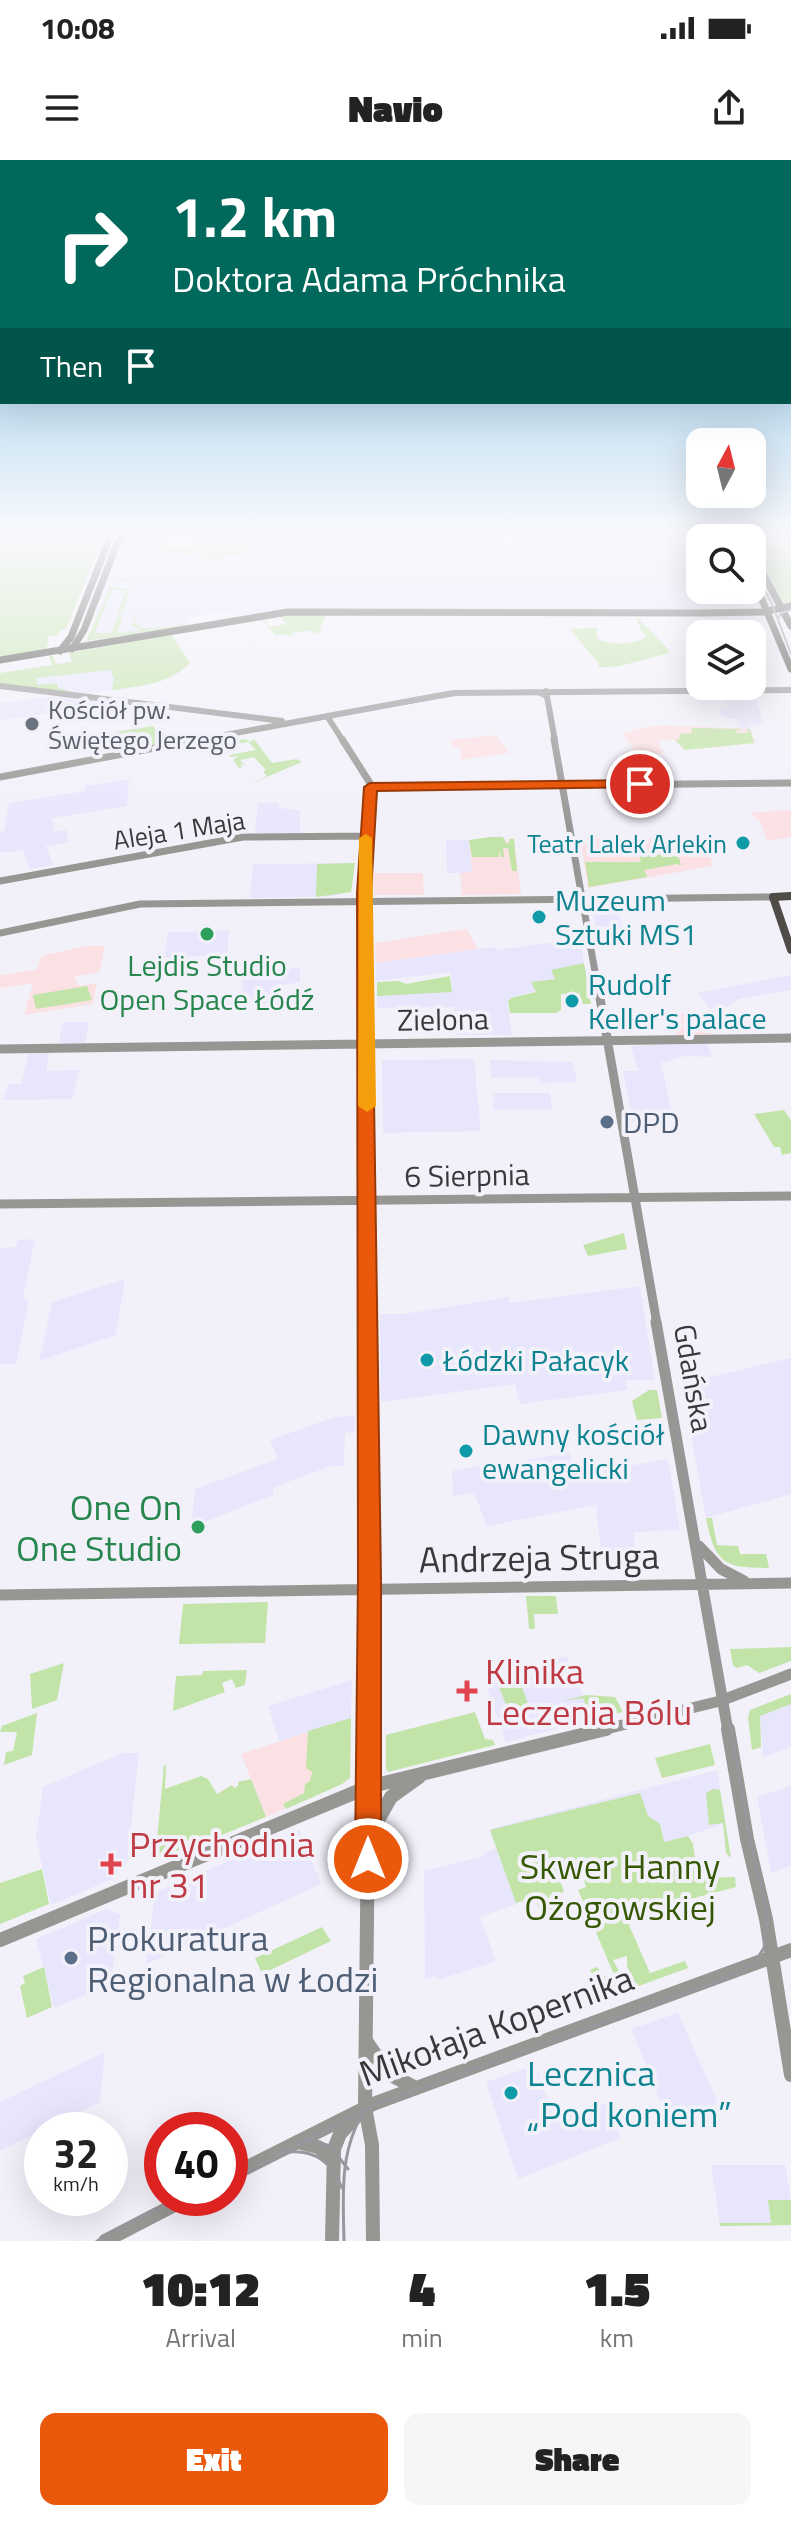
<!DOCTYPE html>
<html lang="en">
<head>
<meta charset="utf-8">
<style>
	body { margin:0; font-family:"Titillium Web",sans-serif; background:#f6f6f6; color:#222; height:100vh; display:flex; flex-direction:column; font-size:30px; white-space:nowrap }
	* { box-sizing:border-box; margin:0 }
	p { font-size:26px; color:#767676 }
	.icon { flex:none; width:44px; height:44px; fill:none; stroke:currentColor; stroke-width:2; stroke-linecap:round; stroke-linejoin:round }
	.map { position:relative; height:2081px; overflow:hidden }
	.details { display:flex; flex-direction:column; background:#fff; flex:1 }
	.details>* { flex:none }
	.top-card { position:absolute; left:0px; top:0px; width:792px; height:244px; box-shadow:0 8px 32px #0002; background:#00695c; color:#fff; overflow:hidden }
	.needle { width:52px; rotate:7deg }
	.fabs { position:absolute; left:686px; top:268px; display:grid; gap:16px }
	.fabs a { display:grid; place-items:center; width:80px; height:80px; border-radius:16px; background:#fff; box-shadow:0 8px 32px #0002; font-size:40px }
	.speed { position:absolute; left:24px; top:1952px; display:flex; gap:16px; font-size:40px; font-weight:700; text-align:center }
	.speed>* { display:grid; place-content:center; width:104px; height:104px; border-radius:50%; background:#fff; box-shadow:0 8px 32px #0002; line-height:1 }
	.speed small { font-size:20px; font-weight:400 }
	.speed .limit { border:12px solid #d22; background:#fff; color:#111 }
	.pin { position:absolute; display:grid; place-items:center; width:68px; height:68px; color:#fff; margin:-34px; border:4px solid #fff; border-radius:50%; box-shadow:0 2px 8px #0007 }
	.me { position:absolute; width:88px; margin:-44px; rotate:0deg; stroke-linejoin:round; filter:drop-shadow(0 0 6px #0008) }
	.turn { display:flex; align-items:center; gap:28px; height:168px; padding:0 40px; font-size:36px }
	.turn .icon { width:104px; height:104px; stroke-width:2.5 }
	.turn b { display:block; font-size:56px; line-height:68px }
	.then { display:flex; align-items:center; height:76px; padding:0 40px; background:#0003; gap:16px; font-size:30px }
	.eta { display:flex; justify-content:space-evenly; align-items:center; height:136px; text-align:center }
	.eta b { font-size:48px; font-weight:800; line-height:56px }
	.action { display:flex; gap:16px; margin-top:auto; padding:16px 40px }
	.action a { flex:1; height:92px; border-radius:16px; background:#ea580c; color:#fff; font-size:32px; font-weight:800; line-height:92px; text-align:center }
	.action a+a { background:#f6f6f6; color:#222 }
	.status { display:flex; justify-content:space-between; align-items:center; height:56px; padding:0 40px; background:#fff; direction:ltr }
	.status svg { height:22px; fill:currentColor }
	header { display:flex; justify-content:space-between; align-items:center; height:104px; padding:0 40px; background:#fff; font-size:36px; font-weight:800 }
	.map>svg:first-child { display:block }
</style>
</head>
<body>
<div class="status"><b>10:08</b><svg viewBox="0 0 49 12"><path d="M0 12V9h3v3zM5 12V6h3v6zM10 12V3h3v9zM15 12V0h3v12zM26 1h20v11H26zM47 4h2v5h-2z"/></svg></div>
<header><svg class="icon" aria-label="menu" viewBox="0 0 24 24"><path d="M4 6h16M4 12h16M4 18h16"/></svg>Navio<svg class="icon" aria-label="share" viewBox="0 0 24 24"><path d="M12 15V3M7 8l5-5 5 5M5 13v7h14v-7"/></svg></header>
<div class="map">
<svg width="791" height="2081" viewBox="0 0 791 2081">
	<rect width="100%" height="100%" fill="#f2f1fa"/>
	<!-- commercial -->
	<path fill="#e8e6fc" d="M128 375H165V387L233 384 231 375H678L687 396 694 400 686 405 706 450 303 449 239 457 226 451 189 458 185 466 86 481 108 426 107 416 115 396Z
		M117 509 112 530 87 534 12 524 17 519Z
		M722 533H759L761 538 756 539 764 564H750L751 569H742L736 559 722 557 719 549 728 548Z
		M56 536 107 542 106 546 0 560V543Z
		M129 619 127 646 52 658 54 672 66 670 69 682 46 686 53 705 30 709 23 690 0 693V672L4 671 9 643 86 631 85 626Z
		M258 643H279V648L300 650V673H255Z
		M446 680H469L472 713H447Z
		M355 703 345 733 332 736 250 738 253 704Z
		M617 742 623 772 597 774 591 744Z
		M229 771 227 796 164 797 168 772Z
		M565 781H580L586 814 531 822 535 831 510 838 507 841 512 875H457L454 847 377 848V834L452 832 451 812 376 821V803L495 787 497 790Z
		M300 807V822L278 826 284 840 241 847 243 816Z
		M791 815V830L739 839 726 847 710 849 698 833Z
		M63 862H89L85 883H59Z
		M708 883 712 897 685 896 661 903 673 957 633 963 623 911H639L630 886Z
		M29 893H49L46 911 79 910 72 939 3 940 8 924H21Z
		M474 899 481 971 383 973 382 900Z
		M490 900 573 902 577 922 540 923 539 917 491 918Z
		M550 933 552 949 494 950 493 933Z
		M35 1079 23 1139 29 1140 16 1204H0V1088L16 1087 18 1080Z
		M125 1119 116 1175 39 1201 52 1142Z
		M640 1126 655 1220H625L628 1230 520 1244 515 1224 381 1242 380 1154H403L509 1137 510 1143Z
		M791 1198V1334L706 1358 681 1220 701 1219Z
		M355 1256 354 1272 345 1273 344 1306H331L274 1327 273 1335 191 1367 195 1329 278 1299 270 1280 335 1257Z
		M569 1293 577 1315 668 1299 680 1370 633 1372 638 1409H603L596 1345 487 1366 474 1333 453 1336 452 1311Z
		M567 1496 593 1559 506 1582 484 1519Z
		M352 1520 351 1558 279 1581 268 1546Z
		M791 1544V1587L763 1597 760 1556Z
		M123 1593H139L127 1702 119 1707 113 1719 51 1745 36 1678 43 1627Z
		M717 1610 726 1663 688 1676 509 1722 517 1744 480 1757 496 1801 441 1819 434 1816 425 1819 424 1711 485 1696 484 1693 496 1688 490 1669Z
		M791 1626V1706L771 1713 757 1637Z
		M299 1670 321 1724 146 1804 155 1733Z
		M106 1749 120 1754 110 1830H98L54 1848 36 1779Z
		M678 1853 718 1943 669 1961 631 1869Z
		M105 1892 100 1942 0 1991V1942Z
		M535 1905 555 1960 606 1943 620 1978 518 2019 486 1922Z
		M711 2005H785L791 2041V2063L720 2066Z"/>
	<!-- education -->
	<path fill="#fce1e4" d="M165 375H231L234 384 165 388Z
		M663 565 751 569 756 583 684 590 674 580 658 582 664 593 638 596 623 574 636 569Z
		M496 575 509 593 461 600 460 588H455L449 580Z
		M791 650V677L767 681 760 661 749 653Z
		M704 677 713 706 588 728 580 678Z
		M505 679 509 684V679H514L521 734 462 735 460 713 472 712 469 680Z
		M373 713H423L424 735H374Z
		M467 769 477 789 376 803 375 783Z
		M87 786H105L99 812 76 816 75 819 79 826 97 823 93 844 24 855 33 823 0 828V815L37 810 41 796Z
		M706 852 713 874 677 875 671 854Z
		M351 1558 350 1618 342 1624 266 1657 241 1594Z"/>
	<!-- green -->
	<path fill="#c3e4a8" d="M0 375H76L73 381 93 383 98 375H104L66 469 61 470 57 476H49L46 492 0 499Z
		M141 375H165L166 388 197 386V381L231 379 233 384 231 375H249L253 391 239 395 259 391 254 394 262 395 231 396 229 395 221 398 189 399 215 396 164 394 156 391 160 376Z
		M764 383 791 385V444L782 442 753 386H765Z
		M120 418 135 421 114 420 113 428H129L123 453H118L126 430H112L95 473H111L118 455H123L117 473 139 471V468L132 466 137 445 134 463C147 474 168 466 184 464L183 467 86 481 113 421 110 422Z
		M304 452 326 454 320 469 323 470 314 474 312 470 291 473 293 477 286 474 275 475 260 457 268 456 263 458 270 467 286 464 280 456H272H308L297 453Z
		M636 456 669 490V493L620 506 593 508 599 507V504L570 469 597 468V478C608 486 637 485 647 476L641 471Z
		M171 474 190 503C169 524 142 526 112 530L114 519 110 510 37 518V525L57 523 58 528 74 532 0 525V513L52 505 49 496H53L56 504 72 502 69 493Z
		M153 566 166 583 134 588 115 572Z
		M691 568 742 569 735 571 736 573H748L747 569H750L754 583 685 590 675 580 679 579 680 574 692 573Z
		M246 579 250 582 254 579 272 603 297 599 302 602 250 624 267 616 263 612 266 610 254 597 240 600 246 606 240 603 242 607 239 608 233 600 238 596 231 597 229 595 256 590 248 582 233 584V581Z
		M491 677H503L506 683H509V679H514L517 711H512L508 688H503L504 697H501L499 689V697H472L469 680Z
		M643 692 644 695 678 694 681 706 677 704 644 710 647 717 589 727 585 702H641L639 694Z
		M355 703 351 732 316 737 317 704Z
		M584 803 591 844H583L579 833 561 834V850L556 853H510L508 841 511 838 536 832 531 822 555 819 551 810Z
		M450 816 452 832 377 836V822L399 821 406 824Z
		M87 826 92 840 36 849 33 835Z
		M784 950 791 960V993L782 995 780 987H774L754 954Z
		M624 1073 627 1089 588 1096 583 1085Z
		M649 1230H657L662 1258 637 1260 632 1241Z
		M706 1358H712L717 1385 738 1386 740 1394H766L769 1408C724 1408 715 1404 706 1358Z
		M526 1436H556L558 1454H534L535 1469H529Z
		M268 1442 265 1483 179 1484 183 1444Z
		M791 1487V1501L759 1513 747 1505 737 1508 733 1505 730 1489Z
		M64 1503 57 1540 32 1549 30 1514Z
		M247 1510 245 1525 236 1528 232 1519 222 1523 225 1532 173 1551 176 1516 202 1515 203 1511Z
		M520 1522 530 1549 510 1555 499 1527Z
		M791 1534V1544L760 1556 761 1587 752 1590 748 1558 750 1550Z
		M587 1535 615 1537 623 1552 574 1564 591 1558 583 1538 562 1541Z
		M475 1552 485 1579 493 1580 495 1585 388 1612 386 1609V1575Z
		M37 1553 32 1595 4 1605 6 1592 13 1591 17 1572H0L2 1566Z
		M351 1558 350 1618 342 1624 286 1649 283 1644 304 1633 305 1624 310 1621 312 1612 306 1608 308 1571Z
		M710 1584 715 1605 662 1618 655 1598Z
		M164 1605H166L165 1629 201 1616 208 1619 217 1634 232 1625 234 1628 238 1626V1622L251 1619 266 1657 166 1698 156 1691Z
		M713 1629 720 1630 731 1698 726 1693 723 1663 709 1665 706 1633Z
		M640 1633 648 1656 660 1664 664 1682 688 1676 693 1684 698 1718 735 1717 736 1727 633 1754 629 1765 650 1813 685 1801 688 1808 636 1827 627 1806V1796L613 1800 627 1826 617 1829 619 1833 604 1838 590 1810 597 1807 608 1820 615 1817 578 1730 586 1727 583 1716 561 1722 564 1732 549 1736 555 1749 545 1753 546 1756 543 1757 535 1738 516 1743 490 1670Z
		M42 1709 49 1744 0 1764V1723Z
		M322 1767 331 1781 262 1814 255 1798Z
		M44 1807 52 1847 27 1858 20 1826 25 1823 23 1816Z
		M768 2040H791V2065L720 2066 719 2063H771Z"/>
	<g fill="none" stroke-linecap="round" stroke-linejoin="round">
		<!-- minor-far4 -->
		<path stroke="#989693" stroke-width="6" d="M0 526 282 561
			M546 531 555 581
			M327 556 343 581
			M192 581 453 533 791 530"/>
		<!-- minor-far3 -->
		<path stroke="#989693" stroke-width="7" d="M342 579 370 623 364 742 365 840
			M554 579 600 840
			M0 617 203 579
			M370 627 791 623
			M0 721 243 677 366 676
			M0 773 140 744 773 737"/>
		<!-- minor-far2 -->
		<path stroke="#989693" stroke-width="9" d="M365 838 368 1164
			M600 838 657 1164
			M0 889 791 878
			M0 1044 791 1036"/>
		<!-- minor-far1 -->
		<path stroke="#989693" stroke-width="11" d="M368 1162 369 1571
			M656 1162 728 1571
			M699 1386 721 1409 744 1421
			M0 1435 791 1423
			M598 1571 720 1541 791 1514"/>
		<!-- minor -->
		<path stroke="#989693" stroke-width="14" d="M369 1569 365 1947 372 1985 373 2081
			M728 1569 747 1679 766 1759 791 1915
			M370 1674 391 1637 419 1617
			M0 1780 368 1627 606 1569
			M366 1881 389 1914 414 1927
			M297 1982 318 1987 333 1999
			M230 2016 373 1944 791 1790
			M105 2081 188 2038
			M332 2081 334 1989 340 1974 360 1952"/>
		<!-- major-far1 -->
		<path stroke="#4f4c47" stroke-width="7" d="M725 375 727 378
			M739 375 741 378
			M752 393 791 466
			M752 416 791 509
			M72 489 84 470 117 384 124 375
			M60 491 71 477 111 375
			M0 500 288 452 701 453 763 452 791 446"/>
		<!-- major -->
		<path stroke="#4f4c47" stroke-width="8" d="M791 736 773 737 791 790"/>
		<!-- tram-far1 -->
		<path stroke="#98979d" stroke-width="2" d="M732 375 734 378
			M752 406 772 444 791 494
			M779 457 781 453 791 450
			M0 527 292 563 467 533 791 530
			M519 531 535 532 546 538 555 576 731 1571"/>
		<!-- tram -->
		<path stroke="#98979d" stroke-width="3" d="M305 1978 330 1986 348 2009
			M289 1992C316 1990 332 2003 342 2028
			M230 2020 377 1944 740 1813 755 1802 764 1788 768 1755 751 1684 731 1569
			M97 2081 180 2038
			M344 2081C343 2035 339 1990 365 1950"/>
	</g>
	<!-- sky -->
	<linearGradient id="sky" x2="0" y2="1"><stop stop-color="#62b0dd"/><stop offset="0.56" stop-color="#f9f9fd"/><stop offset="1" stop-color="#f9f9fd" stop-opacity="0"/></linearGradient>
	<rect width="791" height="666" fill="url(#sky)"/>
	<!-- route -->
	<path fill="#ea580c" stroke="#983908" stroke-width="2" d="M640 620 647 624 645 627 377 631 371 733 381 1418V1699L378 1708 368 1712 359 1708 355 1699 358 1418 357 733 364 627 370 623Z"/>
	<!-- slow -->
	<path fill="#f59e0b" d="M366 674 372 678 376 946 367 952 358 946 359 678Z"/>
	<!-- markers -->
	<circle fill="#6b7280" stroke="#f2f1fa" stroke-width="3" cx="32" cy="564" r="8"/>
	<g fill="#0f9aa8" stroke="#f2f1fa" stroke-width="3">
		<circle cx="743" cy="683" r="8"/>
		<circle cx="539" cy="757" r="8"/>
		<circle cx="572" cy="841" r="8"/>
		<circle cx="427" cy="1200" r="8"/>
		<circle cx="466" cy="1291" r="8"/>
		<circle cx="511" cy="1933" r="8"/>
	</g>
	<g fill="#2e9e5b" stroke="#f2f1fa" stroke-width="3">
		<circle cx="207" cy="774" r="8"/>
		<circle cx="198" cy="1367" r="8"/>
	</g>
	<g fill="#5c6f8a" stroke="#f2f1fa" stroke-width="3">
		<circle cx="607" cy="962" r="8"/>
		<circle cx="71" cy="1798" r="8"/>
	</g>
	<g fill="#e0444e" stroke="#f2f1fa" stroke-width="3">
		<path d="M463 1519h8v8h8v8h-8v8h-8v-8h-8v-8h8z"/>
		<path d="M107 1692h8v8h8v8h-8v8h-8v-8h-8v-8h8z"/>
	</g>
	<g text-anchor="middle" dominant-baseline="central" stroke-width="8" stroke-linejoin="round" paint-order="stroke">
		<!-- far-worship labels -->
		<g font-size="26" fill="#5b616d" stroke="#f2f1fa" text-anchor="start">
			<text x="48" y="549">Kościół pw.<tspan x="48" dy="30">Świętego Jerzego</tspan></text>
		</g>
		<!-- far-street labels -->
		<g font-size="26" fill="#39393c" stroke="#f2f1fa">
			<text transform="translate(179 670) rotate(-9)">Aleja 1 Maja</text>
		</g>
		<!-- far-culture labels -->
		<g font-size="26" fill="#0d838f" stroke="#f2f1fa" text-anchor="end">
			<text x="727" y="683">Teatr Lalek Arlekin</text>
		</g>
		<!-- culture labels -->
		<g font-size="30" fill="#0d838f" stroke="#f2f1fa" text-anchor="start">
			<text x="555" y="740">Muzeum<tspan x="555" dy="34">Sztuki MS1</tspan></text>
			<text x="588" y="824">Rudolf<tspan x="588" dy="34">Keller's palace</tspan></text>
			<text x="443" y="1200">Łódzki Pałacyk</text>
			<text x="482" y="1274">Dawny kościół<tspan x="482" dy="34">ewangelicki</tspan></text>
		</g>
		<!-- leisure labels -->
		<g font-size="30" fill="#27864d" stroke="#f2f1fa">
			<text x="207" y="805">Lejdis Studio<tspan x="207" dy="34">Open Space Łódź</tspan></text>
		</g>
		<!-- street labels -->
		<g font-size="30" fill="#39393c" stroke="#f2f1fa">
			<text transform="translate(443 859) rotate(-1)">Zielona</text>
			<text transform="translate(467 1015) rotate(-1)">6 Sierpnia</text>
			<text transform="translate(694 1218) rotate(80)">Gdańska</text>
		</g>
		<!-- service labels -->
		<g font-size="30" fill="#4e5e75" stroke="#f2f1fa" text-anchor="start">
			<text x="623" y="962">DPD</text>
		</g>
		<!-- near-leisure labels -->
		<g font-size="36" fill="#27864d" stroke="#f2f1fa" text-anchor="end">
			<text x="182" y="1346">One On<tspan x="182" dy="41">One Studio</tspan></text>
		</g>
		<!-- near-street labels -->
		<g font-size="36" fill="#39393c" stroke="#f2f1fa">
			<text transform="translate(539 1397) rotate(-1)">Andrzeja Struga</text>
			<text transform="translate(496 1865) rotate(-20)">Mikołaja Kopernika</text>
		</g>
		<!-- near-health labels -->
		<g font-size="36" fill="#be3a42" stroke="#f2f1fa" text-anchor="start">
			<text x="485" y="1510">Klinika<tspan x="485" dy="41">Leczenia Bólu</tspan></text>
			<text x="129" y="1683">Przychodnia<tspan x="129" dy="41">nr 31</tspan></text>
		</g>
		<!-- near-park labels -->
		<g font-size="36" fill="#365804" stroke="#f2f1fa">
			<text x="620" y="1705">Skwer Hanny<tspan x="620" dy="41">Ożogowskiej</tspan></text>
		</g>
		<!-- near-service labels -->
		<g font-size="36" fill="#4e5e75" stroke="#f2f1fa" text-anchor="start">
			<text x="87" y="1777">Prokuratura<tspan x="87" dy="41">Regionalna w Łodzi</tspan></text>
		</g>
		<!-- near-culture labels -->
		<g font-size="36" fill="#0d838f" stroke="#f2f1fa" text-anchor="start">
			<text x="527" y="1912">Lecznica<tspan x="527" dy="41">„Pod koniem”</tspan></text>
		</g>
	</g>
</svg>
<div class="fabs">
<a><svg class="needle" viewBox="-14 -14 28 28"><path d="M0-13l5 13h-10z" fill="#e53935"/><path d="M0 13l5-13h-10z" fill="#767676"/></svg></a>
<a><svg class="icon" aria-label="search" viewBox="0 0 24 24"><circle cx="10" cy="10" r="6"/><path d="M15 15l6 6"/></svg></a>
<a><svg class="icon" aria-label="layers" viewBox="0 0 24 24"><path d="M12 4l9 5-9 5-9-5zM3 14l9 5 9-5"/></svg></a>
</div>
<div class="speed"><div>32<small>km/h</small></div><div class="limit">40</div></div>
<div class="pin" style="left:640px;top:624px;background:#d93025"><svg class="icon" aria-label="arrive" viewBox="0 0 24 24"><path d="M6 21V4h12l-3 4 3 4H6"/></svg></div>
<svg class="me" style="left:368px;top:1699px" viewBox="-20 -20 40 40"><circle r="17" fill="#ea580c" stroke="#fff" stroke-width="3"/><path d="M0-11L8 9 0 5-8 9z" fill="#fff"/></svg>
<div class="top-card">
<div class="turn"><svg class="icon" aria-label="right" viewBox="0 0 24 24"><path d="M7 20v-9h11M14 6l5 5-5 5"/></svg><div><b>1.2 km</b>Doktora Adama Próchnika</div></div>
<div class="then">Then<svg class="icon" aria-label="arrive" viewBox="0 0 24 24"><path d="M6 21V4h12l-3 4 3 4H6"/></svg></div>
</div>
</div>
<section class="details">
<div class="eta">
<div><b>10:12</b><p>Arrival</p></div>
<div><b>4</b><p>min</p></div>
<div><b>1.5</b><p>km</p></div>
</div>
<div class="action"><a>Exit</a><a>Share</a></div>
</section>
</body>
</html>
